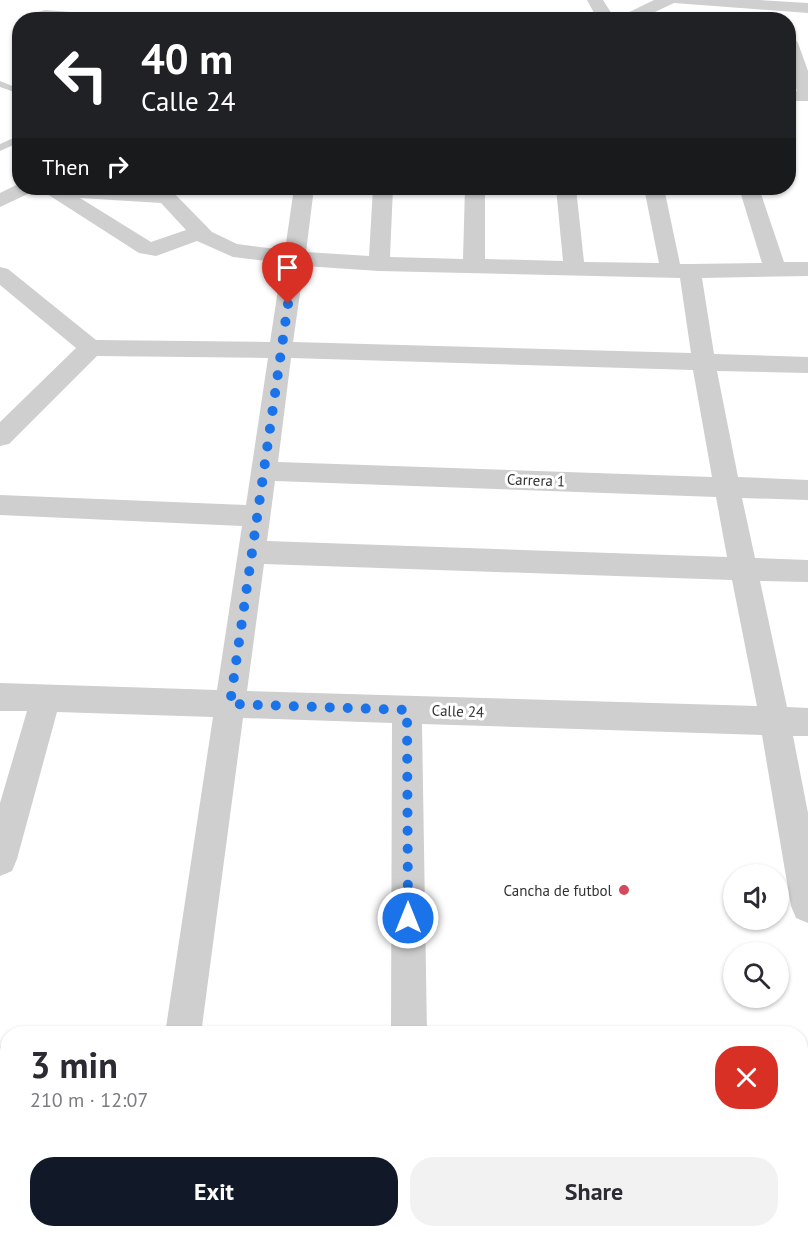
<!DOCTYPE html>
<html lang="en">
<head>
<meta charset="utf-8">
<style>
	body { margin:0; font-family:"PT Sans",sans-serif; background:#f2f2f3; color:#2b2b33; height:100vh; display:flex; flex-direction:column; font-size:22px; white-space:nowrap }
	* { box-sizing:border-box; margin:0 }
	p { font-size:20px; color:#7c7c81 }
	.icon { flex:none; width:33px; height:33px; fill:none; stroke:currentColor; stroke-width:2; stroke-linecap:round; stroke-linejoin:round }
	.map { position:relative; flex:1; overflow:hidden }
	.panel { position:absolute; left:0px; top:1026px; width:808px; height:212px; display:flex; flex-direction:column; background:#fff; border-radius:24px 24px 0 0; box-shadow:0 2px 4px #0004 }
	.panel>* { flex:none }
	.guide { position:absolute; left:12px; top:12px; width:784px; height:183px; border-radius:24px; box-shadow:0 2px 4px #0004; background:#202124; color:#fff; overflow:hidden }
	.buttons { position:absolute; left:723px; top:864px; display:grid; gap:12px }
	.buttons a { display:grid; place-items:center; width:66px; height:66px; border-radius:50%; background:#fff; box-shadow:0 2px 4px #0004; font-size:30px }
	.pin { position:absolute; display:grid; place-items:center; width:51px; height:51px; color:#fff; margin:-62px -26px; border-radius:50% 50% 50% 0; rotate:-45deg; box-shadow:0 0 6px #0007 }
	.pin .icon { rotate:45deg }
	.me { position:absolute; width:66px; margin:-33px; rotate:0deg; stroke-linejoin:round; filter:drop-shadow(0 0 4px #0008) }
	.turn { display:flex; align-items:center; gap:21px; height:126px; padding:0 30px; font-size:27px }
	.turn .icon { width:78px; height:78px; stroke-width:2.5 }
	.turn b { display:block; font-size:42px; line-height:51px }
	.then { display:flex; align-items:center; height:57px; padding:0 30px; background:#0003; gap:12px; font-size:22px }
	.round { display:grid; place-items:center; flex:none; width:63px; height:63px; border-radius:24px; background:#f2f2f3 }
	.overview { display:flex; align-items:center; justify-content:space-between; height:102px; padding:0 30px }
	h1 { font-size:36px; font-weight:600; line-height:45px }
	.primary-button { display:flex; gap:12px; margin-top:auto; padding:12px 30px }
	.primary-button a { flex:1; height:69px; border-radius:24px; background:#111827; color:#fff; font-size:24px; font-weight:600; line-height:69px; text-align:center }
	.primary-button a+a { background:#f2f2f3; color:#2b2b33 }
	.map>svg:first-child { display:block }
</style>
</head>
<body>
<div class="map">
<svg width="808" height="1237" viewBox="0 0 808 1237">
	<rect width="100%" height="100%" fill="#fff"/>
	<g fill="none" stroke-linecap="round" stroke-linejoin="round">
		<!-- service -->
		<path fill="#cfcfcf" fill-rule="evenodd" d="M0 81 20 89V94L0 87Z
			M20 135V142L0 151V144Z"/>
		<!-- minor -->
		<path fill="#cfcfcf" fill-rule="evenodd" d="M587 0H603L615 19 654 0H759L808 3V13L674 3 638 20H598Z
			M45 10 109 15 117 20H21L23 16Z
			M789 38 795 39 798 43 808 71V101H789V91H797L789 68Z
			M20 183V188H35L32 192 0 207V193Z
			M41 188 149 190 148 188H169L212 232 237 244 285 250 294 188H314L306 252 369 256 373 188H393L390 257 463 259 465 188H485V259L563 261 556 188H576L584 262 659 263 644 188H664L680 264H690L762 263 739 188H759L784 262H808V276L702 278 714 354 808 357V373L717 371 738 477 808 480V500L742 498 755 558 808 560V582L760 581 787 707 808 708V736H793L808 813V923L796 918 791 906 762 735 422 724 427 1034H391L392 723 243 718 201 1034H165L213 717 57 712 17 859 12 871 0 876V803L27 711H0V683L217 690 242 526 0 515V495L246 505 268 358 97 356 9 444 0 446V422L76 348 0 285V267L8 269 96 340 270 342 282 263 233 257 197 241 156 256 139 253 44 192ZM80 198 161 203 186 230 151 242ZM304 266 379 271 680 278 691 353 293 342ZM291 358 693 370 712 477 278 462ZM275 481 716 497 727 557 267 541ZM264 564 732 580 757 706 247 691Z
			M0 1046H8V1084H0Z
			M801 1081H808V1119H801Z
			M604 1230H644L645 1237H605Z"/>
	</g>
	<g fill="none" stroke-linecap="round" stroke-linejoin="round">
		<!-- route -->
		<path stroke="#1a73e8" stroke-width="10" stroke-dasharray="0 18" d="M288 304 230 704 407 710 408 918"/>
	</g>
	<!-- markers -->
	<circle fill="#d4495b" stroke="#fff" stroke-width="2" cx="624" cy="890" r="6"/>
	<g text-anchor="middle" dominant-baseline="central" stroke-width="6" stroke-linejoin="round" paint-order="stroke">
		<!-- street labels -->
		<g font-size="15" fill="#323232" stroke="#fff">
			<text transform="translate(536 480) rotate(2)">Carrera 1</text>
			<text transform="translate(458 711) rotate(2)">Calle 24</text>
		</g>
		<!-- poi labels -->
		<g font-size="15" fill="#323232" stroke="#fff" text-anchor="end">
			<text x="612" y="890">Cancha de futbol</text>
		</g>
	</g>
</svg>
<div class="buttons">
<a><svg class="icon" aria-label="sound" viewBox="0 0 24 24"><path d="M4 9h4l5-4v14l-5-4H4zM17 9q2 3 0 6"/></svg></a>
<a><svg class="icon" aria-label="search" viewBox="0 0 24 24"><circle cx="10" cy="10" r="6"/><path d="M15 15l6 6"/></svg></a>
</div>
<div class="pin" style="left:288px;top:304px;background:#d93025"><svg class="icon" aria-label="arrive" viewBox="0 0 24 24"><path d="M6 21V4h12l-3 4 3 4H6"/></svg></div>
<svg class="me" style="left:408px;top:918px" viewBox="-20 -20 40 40"><circle r="17" fill="#1a73e8" stroke="#fff" stroke-width="3"/><path d="M0-11L8 9 0 5-8 9z" fill="#fff"/></svg>
<div class="guide">
<div class="turn"><svg class="icon" aria-label="left" viewBox="0 0 24 24"><path d="M17 20v-9H6M10 6l-5 5 5 5"/></svg><div><b>40 m</b>Calle 24</div></div>
<div class="then">Then<svg class="icon" aria-label="right" viewBox="0 0 24 24"><path d="M7 20v-9h11M14 6l5 5-5 5"/></svg></div>
</div>
<section class="panel">
<div class="overview"><div><h1>3 min</h1><p>210 m · 12:07</p></div><a class="round" style="background:#d93025;color:#fff"><svg class="icon" aria-label="close" viewBox="0 0 24 24"><path d="M6 6l12 12M18 6L6 18"/></svg></a></div>
<div class="primary-button"><a>Exit</a><a>Share</a></div>
</section>
</div>
</body>
</html>
